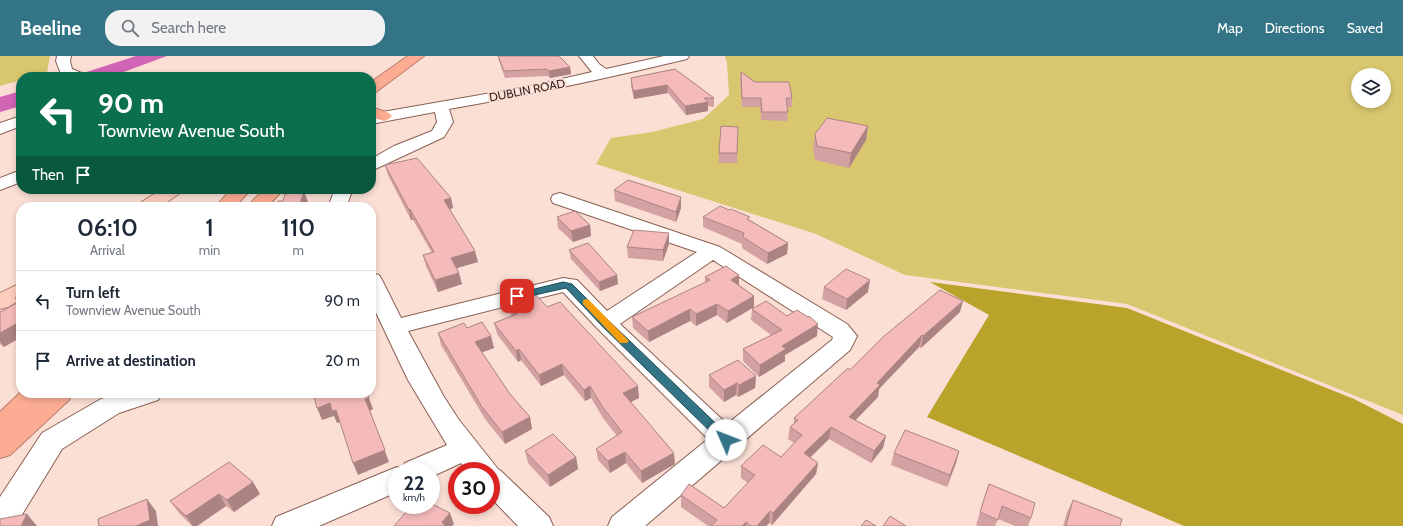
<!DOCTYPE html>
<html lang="en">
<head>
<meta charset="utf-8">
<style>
	body { margin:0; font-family:Cabin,sans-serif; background:#f2f2f3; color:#1f2937; height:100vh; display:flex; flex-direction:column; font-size:15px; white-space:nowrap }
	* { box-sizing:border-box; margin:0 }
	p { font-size:13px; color:#747a83 }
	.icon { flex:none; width:22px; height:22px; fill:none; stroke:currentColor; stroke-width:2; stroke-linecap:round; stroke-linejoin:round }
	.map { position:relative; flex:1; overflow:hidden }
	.side { position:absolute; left:16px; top:146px; width:360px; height:196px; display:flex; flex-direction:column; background:#fff; border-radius:16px; box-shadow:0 2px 6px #0003 }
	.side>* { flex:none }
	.guide { position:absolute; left:16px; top:16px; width:360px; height:122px; border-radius:16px; box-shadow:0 2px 6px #0003; background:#0b6e4f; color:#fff; overflow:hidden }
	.tools { position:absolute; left:1351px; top:12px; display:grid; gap:8px }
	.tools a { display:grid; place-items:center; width:40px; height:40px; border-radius:50%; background:#fff; box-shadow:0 2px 6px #0003; font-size:20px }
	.speed { position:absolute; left:388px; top:406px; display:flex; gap:8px; font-size:20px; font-weight:700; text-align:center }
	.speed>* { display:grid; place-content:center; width:52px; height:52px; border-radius:50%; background:#fff; box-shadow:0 2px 6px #0003; line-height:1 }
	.speed small { font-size:10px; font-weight:400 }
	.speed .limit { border:6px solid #d22; background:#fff; color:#111 }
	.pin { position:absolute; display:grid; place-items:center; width:34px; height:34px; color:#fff; margin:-17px; border-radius:8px; box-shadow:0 2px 6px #0006 }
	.me { position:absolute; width:44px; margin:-22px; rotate:314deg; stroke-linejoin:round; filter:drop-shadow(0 0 3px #0008) }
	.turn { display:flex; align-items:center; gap:14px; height:84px; padding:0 16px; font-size:18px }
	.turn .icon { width:52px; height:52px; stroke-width:2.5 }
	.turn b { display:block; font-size:28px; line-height:34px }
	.then { display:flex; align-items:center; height:38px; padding:0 16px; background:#0003; gap:8px; font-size:15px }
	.eta { display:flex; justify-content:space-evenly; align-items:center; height:68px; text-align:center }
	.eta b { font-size:24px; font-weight:600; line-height:28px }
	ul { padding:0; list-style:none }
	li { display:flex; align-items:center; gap:12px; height:60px; padding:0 16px; border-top:1px solid #e0e1e3 }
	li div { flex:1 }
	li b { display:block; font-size:15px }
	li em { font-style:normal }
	header { display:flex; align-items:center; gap:24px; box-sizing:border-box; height:56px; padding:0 20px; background:#337587; color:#fff }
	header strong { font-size:19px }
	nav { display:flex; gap:22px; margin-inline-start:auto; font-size:14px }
	.search { width:280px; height:36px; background:#f2f2f3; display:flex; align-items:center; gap:10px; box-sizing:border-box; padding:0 14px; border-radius:16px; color:#747a83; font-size:15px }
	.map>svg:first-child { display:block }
</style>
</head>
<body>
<header>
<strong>Beeline</strong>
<div class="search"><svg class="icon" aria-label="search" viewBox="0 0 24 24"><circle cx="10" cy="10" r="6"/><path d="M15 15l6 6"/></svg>Search here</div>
<nav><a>Map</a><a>Directions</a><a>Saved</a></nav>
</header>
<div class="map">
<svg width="1403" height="470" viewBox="0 0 1403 470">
	<rect width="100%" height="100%" fill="#fbdfd5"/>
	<!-- green -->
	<path fill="#d8c76f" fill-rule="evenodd" d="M0 0H50L47 17 33 21H21V24L0 30Z
		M725 0H1403V359L1127 248 905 219 816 178 596 108 611 82 652 76 703 63 729 39 727 7ZM1358 19H1384V45H1358Z"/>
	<!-- forest -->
	<path fill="#b9a32b" d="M930 226 1127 252 1354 343 1403 368V470H1184L927 361 989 259Z"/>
	<!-- water -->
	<path fill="#d264b5" d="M136 0H167L110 21H71Z
		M21 35V50L0 56V41Z"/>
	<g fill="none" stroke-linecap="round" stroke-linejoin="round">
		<!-- minor casing -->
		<g stroke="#896053" stroke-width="2">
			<path id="minor" d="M57 0H71L70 5 72 13 84 18 86 21H68L61 18 56 5Z
				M579 0H593L599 8 606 13 664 0H689L687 3C608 22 529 39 449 53L453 66 444 81 371 115V103L394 90 432 75 437 66 435 56 371 68V58L531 30 592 16Z
				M21 60V70L0 78V67Z
				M21 114V126L0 134V122Z
				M335 133H353L346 151H328Z
				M560 137 720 191 847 268 857 280 850 294 645 470H608L612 461 708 383 597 272 563 236 408 275 444 341 459 364 498 413 501 415 549 461 553 470H518L491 442V415H467L461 407 431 421V415H397V436L319 470H272L276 461 387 415 397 411 402 413 405 407 447 389 408 324 371 246V217L379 219 382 224 401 262 563 222 577 224 607 255 697 196 553 147 551 143 553 139ZM713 204 833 281 832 284 727 368 620 268Z
				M120 337H162L158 344 119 357 62 393 15 470H0V441L42 377 101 343Z"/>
		</g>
		<!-- major casing -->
		<g stroke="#b87e6b" stroke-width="2">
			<path id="major" d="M162 133H183L180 137 160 151H138L140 147Z
				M21 227V243L8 251 0 253V237Z"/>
		</g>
		<!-- highway casing -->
		<g stroke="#b87e6b" stroke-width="2">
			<path id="highway" d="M408 0H424L376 36 371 37V26Z
				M371 51 389 57 392 60 389 63 384 65 371 61Z
				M232 133H251L235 151H215Z
				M264 133H284L267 151H247Z
				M21 336 73 337 69 344 10 399 0 402V356Z"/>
		</g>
		<!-- minor -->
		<use href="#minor" fill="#fff" fill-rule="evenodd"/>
		<!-- major -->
		<use href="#major" fill="#fdcdbe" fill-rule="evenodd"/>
		<!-- highway -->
		<use href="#highway" fill="#fcac92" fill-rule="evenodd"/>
	</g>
	<!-- wall -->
	<path fill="#d3a1a1" d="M498 0 570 11 571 18 550 22 548 20 505 22 499 5Z
		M675 13 714 42V51L708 50V55L686 59 668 37 634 43 631 30V22Z
		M741 16 755 26 792 42V51H787L788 56 787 65 761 64 760 51H742L740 24Z
		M868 70 866 84 849 112 815 104 813 92 815 78Z
		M738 71 737 107H719V97Z
		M385 109 451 142 453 152 450 153 478 206 456 212 462 228 438 236 426 210 423 199 432 197 413 164H411L388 119Z
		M614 134 681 141V152L676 166 615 145Z
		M557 161 590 169 591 180 573 186 558 172Z
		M703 161 750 164 788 187 787 198 767 208 742 192V188L703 171Z
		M669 177V188L663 205 628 202 627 191Z
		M569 194 617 219 618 228 600 235 571 203Z
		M739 219V229L754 240V251L727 267 717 259 696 270 690 265 649 286 633 272 632 261 705 227V221Z
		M824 231 868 236 846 254 822 243Z
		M21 238V281L4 291 0 288V256L18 246 15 242Z
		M509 248 547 251 639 342 631 346 675 408 642 427 626 407 610 417 598 404 596 393 617 380 603 362 591 342 585 345 564 319 541 330 521 304 518 306 497 278 494 267 512 260 511 259Z
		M752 253 817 280 785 299V305L759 321 743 305V293L771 279 751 264Z
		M960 256 921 292 919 291 879 333 878 341 855 364 886 380 883 392 871 407 829 383 810 402 818 407 816 418 772 469 769 467 766 470H708L681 451V439L724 452 748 427 741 422V410L781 401 794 387 788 383 790 371 794 368V362L850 314Z
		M467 272 491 280 494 292 482 296 510 338 530 361 532 373 505 388 485 363 441 289 438 277Z
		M709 319 756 320 755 332 738 341 736 339 724 346 709 331Z
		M525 395 576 401 578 413 550 431 528 407Z
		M959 395 947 431 891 409 894 397Z
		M253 426 260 438 234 456 226 450 197 470H192L179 457 170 445Z
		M989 428 1031 462 1028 470H1015L998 463 995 470H979L976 469Z
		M1073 444 1120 470H1063L1067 456Z"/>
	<!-- shaded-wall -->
	<path fill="#ac8383" d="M570 11 571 18 550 22 549 15Z
		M667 29 668 37 634 43 633 35Z
		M708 46V55L686 59 685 50Z
		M868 70 866 84 849 112 851 97Z
		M304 135 308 146 306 151H299Z
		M681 141V152L676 166V156Z
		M451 142 453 152 447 154 444 144Z
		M410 153 413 164H411L409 154Z
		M590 169 591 180 573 186 571 175Z
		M669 177V188L663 205V194Z
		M788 187 787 198 767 208 768 197Z
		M475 195 478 206 454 213 451 202Z
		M459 217 462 228 438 236 435 224Z
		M617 219 618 228 600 235 599 226Z
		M739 219V230L731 224Z
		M870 224 868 236 846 254 847 243Z
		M754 240V251L727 267 728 255Z
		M963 245 960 256 921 292 923 280Z
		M717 248V259L696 270V258Z
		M690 253V265L649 286 648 275Z
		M21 265V281L4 291 0 285V277Z
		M818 268 817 280 785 299V305L759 321 760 309 782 290Z
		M922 279 919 291 879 333 878 341 847 373 849 361 877 327Z
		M491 280 494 292 478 298 475 286Z
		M519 293 521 304 518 306 516 295Z
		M562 308 564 319 541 330 539 319Z
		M756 320 755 332 738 341 739 329Z
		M737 327 736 339 724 346V334Z
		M590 330 591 342 585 345 584 334Z
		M638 330 639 342 624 349 623 337Z
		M367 337 373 353 370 355 389 406 358 419 353 407 365 343Z
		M330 347 336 354 341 366 337 367 334 360 322 364 317 352Z
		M530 361 532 373 505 388 502 376Z
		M831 371 829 383 802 409 804 397Z
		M886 380 883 392 871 407 874 395Z
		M959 395 956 407 947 431 950 419Z
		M625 396 626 407 610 417 608 405Z
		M674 397 675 408 642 427 641 415Z
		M576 401 578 413 550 431 548 419Z
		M818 407 816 418 772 469 773 457Z
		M253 426 260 438 234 456 227 444Z
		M219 438 226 450 197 470H193L186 460Z
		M147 443 156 455 158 470H136Z
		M770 455 769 467 766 470H757Z
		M450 457 454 468 452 470H444L442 466Z
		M27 458 37 470H21Z
		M746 466V470H742Z"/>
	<!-- building -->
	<path fill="#f5bbbb" stroke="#ac8383" d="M498 0H559L570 11 549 15 547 13 504 15Z
		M675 13 714 42H704L708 46 685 50 667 29 633 35 631 22Z
		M741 16 755 26H789L792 42H786L788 56H762L761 42H742Z
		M827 62 868 70 851 97 817 90 815 78Z
		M721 70 738 71 737 97H719Z
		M417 102 451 142 444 144 475 195 451 202 459 217 435 224 423 199 434 196 410 153 409 154 385 109Z
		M628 124 681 141 676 156 614 134Z
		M304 135 299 151H276L278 145H283L285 138Z
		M720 150 729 154 731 153 750 161 747 163 788 187 768 197 743 181 744 177 703 161Z
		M575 155 590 169 571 175 557 161Z
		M634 174 669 177 663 194 627 191Z
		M588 187 617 219 599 226 569 194Z
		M726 210 739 219 731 224 754 240 728 255 717 248 696 258 690 253 648 275 632 261 710 224 705 221Z
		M846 213 870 224 847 243 824 231Z
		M940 234 963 245 923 280 922 279 877 327 880 329 849 361 886 380 874 395 831 371 804 397 818 407 773 457 770 455 757 470H751L746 466 742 470H711L717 464 681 439 689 428 724 452 755 419 741 410 763 389 781 401 802 379 790 371 798 364 794 362 848 312 850 314 883 281Z
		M21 238V244L15 242Z
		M535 238 547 251 560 246 638 330 623 337 674 397 641 415 625 396 608 405 596 393 622 376 602 350 590 330 584 334 562 308 539 319 519 293 516 295 494 267 517 258 509 248Z
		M21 245V265L0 277V256Z
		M766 245 787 260 797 254 808 261 809 260 818 268 782 290 786 293 760 309 743 293 782 274 752 253Z
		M482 266 491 280 475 286 510 338 530 361 502 376 482 351 438 277 464 267 467 272Z
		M738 304 756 320 739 329 737 327 724 334 709 319Z
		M313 337H367L369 342 365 343 385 394 353 407 336 354 332 355 330 347 317 352Z
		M905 374 959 395 950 419 894 397Z
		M553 378 576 401 548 419 525 395Z
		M229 406 253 426 227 444 219 438 186 460 170 445Z
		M989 428 1035 447 1031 462 1002 450 998 464 980 456Z
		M147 443 150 464 136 470H99L98 463Z
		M1073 444 1122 463 1120 470H1066Z
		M432 448 450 457 442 466 445 470H394L412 449H426L430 451Z
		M27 458 21 470H0V463Z
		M890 460 906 470H883Z
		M866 464 876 470H861Z"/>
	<!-- route -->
	<path fill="#337587" stroke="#214c58" d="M563 226 572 228 609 265 730 381 732 384 730 387H722L602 270 566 232 517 243 513 240 514 238Z"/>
	<!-- slow -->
	<path fill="#f59e0b" d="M586 243 589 244 627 283 629 285 627 287H620L583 248V244Z"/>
	<g text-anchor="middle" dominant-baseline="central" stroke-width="4" stroke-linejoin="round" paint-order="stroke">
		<!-- far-street labels -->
		<g font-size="12" fill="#3a2923" stroke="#fbdfd5">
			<text transform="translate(527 34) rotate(-11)">DUBLIN ROAD</text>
		</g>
	</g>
</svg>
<div class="tools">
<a><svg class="icon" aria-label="layers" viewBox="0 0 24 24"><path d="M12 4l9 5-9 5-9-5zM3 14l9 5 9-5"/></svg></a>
</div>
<div class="speed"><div>22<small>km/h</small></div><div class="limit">30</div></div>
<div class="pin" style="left:517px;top:240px;background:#d93025"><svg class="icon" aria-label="arrive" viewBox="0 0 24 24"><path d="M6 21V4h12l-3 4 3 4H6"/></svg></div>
<svg class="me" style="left:726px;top:384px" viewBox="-20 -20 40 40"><circle r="19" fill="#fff"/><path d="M0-13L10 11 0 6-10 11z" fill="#337587"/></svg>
<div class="guide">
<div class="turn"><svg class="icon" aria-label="left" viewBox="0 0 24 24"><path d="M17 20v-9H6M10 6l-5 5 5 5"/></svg><div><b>90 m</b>Townview Avenue South</div></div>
<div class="then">Then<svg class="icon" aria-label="arrive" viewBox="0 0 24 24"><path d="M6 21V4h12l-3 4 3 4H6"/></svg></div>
</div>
<section class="side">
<div class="eta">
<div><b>06:10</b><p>Arrival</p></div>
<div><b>1</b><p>min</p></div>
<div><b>110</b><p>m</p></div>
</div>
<ul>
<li><svg class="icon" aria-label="left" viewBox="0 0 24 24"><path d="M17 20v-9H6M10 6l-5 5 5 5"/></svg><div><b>Turn left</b><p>Townview Avenue South</p></div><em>90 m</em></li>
<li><svg class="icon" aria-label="arrive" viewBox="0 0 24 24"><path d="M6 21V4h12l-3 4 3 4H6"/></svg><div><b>Arrive at destination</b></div><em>20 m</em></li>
</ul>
</section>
</div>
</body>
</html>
